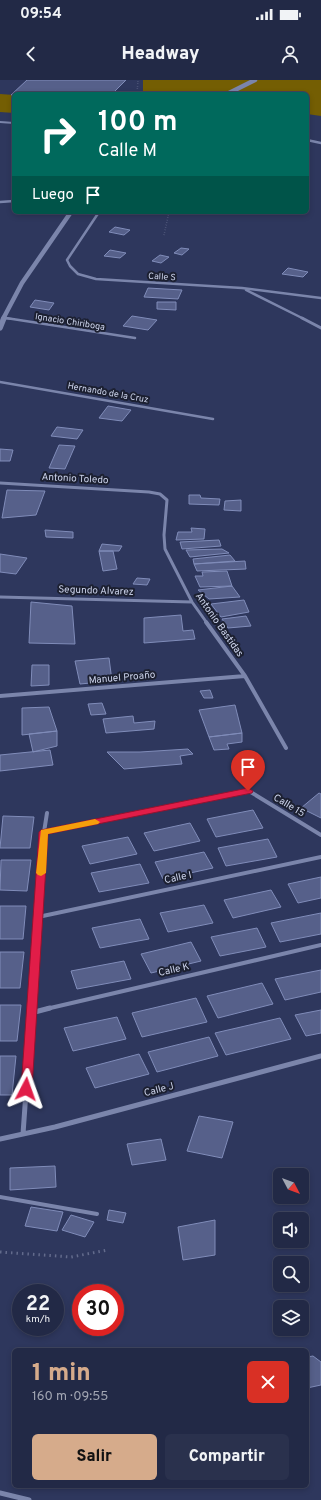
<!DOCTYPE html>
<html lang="es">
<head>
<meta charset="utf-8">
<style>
	body { margin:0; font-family:Overpass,sans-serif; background:#2a314d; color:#f1f3f6; height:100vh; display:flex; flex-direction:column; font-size:15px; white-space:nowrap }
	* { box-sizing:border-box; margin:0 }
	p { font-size:13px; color:#a2a6b3 }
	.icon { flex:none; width:22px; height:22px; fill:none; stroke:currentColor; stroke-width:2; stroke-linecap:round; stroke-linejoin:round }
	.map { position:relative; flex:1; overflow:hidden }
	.details { position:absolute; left:12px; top:1268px; width:297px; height:140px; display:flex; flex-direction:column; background:#222946; border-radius:6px; box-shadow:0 2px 6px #0003,0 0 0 1px #3f455f }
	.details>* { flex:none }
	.guide { position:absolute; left:12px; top:12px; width:297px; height:122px; border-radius:6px; box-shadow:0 2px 6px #0003,0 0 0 1px #3f455f; background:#00695c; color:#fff; overflow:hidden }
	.needle { width:26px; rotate:131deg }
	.fabs { position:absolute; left:273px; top:1088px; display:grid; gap:8px }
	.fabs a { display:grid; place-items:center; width:36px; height:36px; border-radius:6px; background:#222946; box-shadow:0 2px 6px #0003,0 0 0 1px #3f455f; font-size:20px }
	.speed { position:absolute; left:12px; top:1204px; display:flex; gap:8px; font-size:20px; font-weight:700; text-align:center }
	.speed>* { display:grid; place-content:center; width:52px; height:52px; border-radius:50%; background:#222946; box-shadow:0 2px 6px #0003,0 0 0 1px #3f455f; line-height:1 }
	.speed small { font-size:10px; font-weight:400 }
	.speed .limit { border:6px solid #d22; background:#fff; color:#111 }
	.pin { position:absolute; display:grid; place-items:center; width:34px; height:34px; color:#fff; margin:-41px -17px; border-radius:50% 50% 50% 0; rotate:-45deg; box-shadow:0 0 4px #0007 }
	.pin .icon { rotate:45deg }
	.me { position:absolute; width:44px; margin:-22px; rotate:4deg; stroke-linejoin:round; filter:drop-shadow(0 0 3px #0008) }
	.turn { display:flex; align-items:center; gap:14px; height:84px; padding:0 20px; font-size:18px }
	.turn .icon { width:52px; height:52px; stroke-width:2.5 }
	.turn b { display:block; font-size:28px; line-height:34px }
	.then { display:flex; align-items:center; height:38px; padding:0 20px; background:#0003; gap:8px; font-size:15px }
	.round { display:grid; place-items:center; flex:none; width:42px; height:42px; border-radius:6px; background:#2a314d }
	.headline { display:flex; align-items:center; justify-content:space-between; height:68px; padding:0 20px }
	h1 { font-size:24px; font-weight:800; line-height:30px; color:#d6ab8b }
	.button { display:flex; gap:8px; margin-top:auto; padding:8px 20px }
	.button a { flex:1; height:46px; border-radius:6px; background:#d6ab8b; color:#111; font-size:16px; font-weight:800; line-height:46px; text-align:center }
	.button a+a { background:#2a314d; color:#f1f3f6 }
	.status { display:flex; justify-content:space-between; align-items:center; height:28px; padding:0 20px; background:#222946; direction:ltr }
	.status svg { height:11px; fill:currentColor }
	header { display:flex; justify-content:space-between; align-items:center; height:52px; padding:0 20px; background:#222946; font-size:18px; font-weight:800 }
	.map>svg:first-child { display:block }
</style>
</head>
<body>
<div class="status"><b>09:54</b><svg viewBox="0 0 49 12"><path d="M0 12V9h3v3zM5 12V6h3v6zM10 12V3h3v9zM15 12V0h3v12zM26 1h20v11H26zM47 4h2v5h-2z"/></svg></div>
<header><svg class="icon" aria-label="back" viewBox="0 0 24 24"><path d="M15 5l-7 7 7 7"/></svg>Headway<svg class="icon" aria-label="person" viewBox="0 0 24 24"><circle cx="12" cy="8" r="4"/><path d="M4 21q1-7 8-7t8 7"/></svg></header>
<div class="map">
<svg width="321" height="1420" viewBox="0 0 321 1420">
	<rect width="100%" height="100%" fill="#2e375d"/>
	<!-- green -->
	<path fill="#745e03" d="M143 0H321V36L307 34V14H143Z
		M0 14 14 15V33L0 32Z"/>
	<!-- building -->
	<path fill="#56608a" stroke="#808cb9" d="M27 0H126L112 14 11 15Z
		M115 147 130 150 124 155 109 152Z
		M181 168 189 169 182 175 174 173Z
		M110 170 126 173 120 178 104 176Z
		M160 175 169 177 161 183 152 181Z
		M288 188 308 192 303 197 282 194Z
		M148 208 182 210 178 219 144 217Z
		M35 220 54 223 49 230 30 227Z
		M157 222H176V230L157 229Z
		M132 236 157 240 148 250 123 246Z
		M108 326 131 330 122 341 99 338Z
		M57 347 83 350 77 359 51 356Z
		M59 365 75 366 65 389 49 388Z
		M0 369 13 370 10 381H0Z
		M7 410 45 411 36 435 2 438Z
		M189 415H200L201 418 220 419 219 425 189 424Z
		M241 420V431L224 430 225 421Z
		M191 448 205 449 204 459 176 460 178 452H192Z
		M45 450 73 452V458L46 457Z
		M219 460 221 466 182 469 180 462Z
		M102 464 122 466 119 471H99Z
		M222 469 229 473 190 477 186 470Z
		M99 471H113L117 489 103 491Z
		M0 474 27 478 16 494 0 492Z
		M230 475 235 481 194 484 193 479Z
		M245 481 246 489 197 491 194 484Z
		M227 491 232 506 200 507 195 496H203L202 492Z
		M137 498 150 499 147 505 133 504Z
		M232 506 240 517 209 519 198 510Z
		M244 520 249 532 221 537 211 524Z
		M31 522 72 526 75 564 29 563Z
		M181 535 183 551 193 550 195 559 144 563V538Z
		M246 536 251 546 228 548 222 539Z
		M109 578 112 601 80 604 75 581Z
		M32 585H49V605L31 606Z
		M210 610 213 618H204L200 611Z
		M102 623 106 634 91 635 88 624Z
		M235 625 242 653 209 657 199 630Z
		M49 627 57 651 22 655V628Z
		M133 636 134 643 155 641 154 649 106 653 103 639Z
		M57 651V666L33 672 29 654Z
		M242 653V662L227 664 229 669 214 670 209 657Z
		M188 669 193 674 180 676 182 684 124 689 107 672H140Z
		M50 670 53 685 0 691V675Z
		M319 713 321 714V738L301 728Z
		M253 730 263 748 216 757 207 739Z
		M3 736 34 737 30 768H0Z
		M190 743 200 761 154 771 144 753Z
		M128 757 137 774 90 784 82 766Z
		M268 759 277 777 226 786 218 768Z
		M204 772 213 788 163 799 155 782Z
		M1 780H31L27 811 0 810Z
		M140 784 149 803 99 812 91 793Z
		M321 797V818L298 823 288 804Z
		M271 810 281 827 233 838 224 820Z
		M204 825 213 843 168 852 160 833Z
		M0 826H26L23 859H0Z
		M321 833V854L280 862 271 843Z
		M140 839 149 859 100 868 92 848Z
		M257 848 266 867 220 876 211 857Z
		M191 862 201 881 151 893 141 874Z
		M0 872H24L20 908H0Z
		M124 881 131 899 77 909 71 891Z
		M321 890V912L285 920 275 899Z
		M262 903 273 924 218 938 207 916Z
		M196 918 207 942 142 957 132 933Z
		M0 925H21L17 961H0Z
		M321 930V953L306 956 295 935Z
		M117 937 126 959 73 971 64 948Z
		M280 938 291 959 226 975 215 953Z
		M209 957 218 976 157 992 148 972Z
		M139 974 149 994 95 1008 86 988Z
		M0 976H16L12 1015H0Z
		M199 1036 233 1042 222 1078 187 1071Z
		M161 1059 166 1080 132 1085 127 1064Z
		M55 1086 56 1107 10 1110V1088Z
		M31 1127 63 1132 57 1151 25 1146Z
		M109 1130 126 1133 123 1143 107 1140Z
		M71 1135 94 1142 85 1157 62 1150Z
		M215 1140V1175L183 1180 178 1147Z
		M313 1276 321 1282V1305L307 1308V1277Z"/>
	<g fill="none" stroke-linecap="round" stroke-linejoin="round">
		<!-- path-far1 -->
		<path stroke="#636b8c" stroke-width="1.5" stroke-dasharray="0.5 2" stroke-linecap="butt" d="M137 14 138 0
			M164 155 169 132"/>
		<!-- path -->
		<path stroke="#636b8c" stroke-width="3" stroke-dasharray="1.5 4" stroke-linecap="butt" d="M0 1172 71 1177 108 1170"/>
		<!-- service-far2 -->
		<path stroke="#7b85ab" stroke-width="2" d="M0 42 14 43
			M3 238 12 239"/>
		<!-- service-far1 -->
		<path stroke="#7b85ab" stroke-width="2.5" d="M6 238 135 258
			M0 302 213 339"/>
		<!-- service -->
		<path stroke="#7b85ab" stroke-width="4" d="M0 1117 97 1134"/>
		<!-- minor-far3 -->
		<path stroke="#7b85ab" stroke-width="2.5" d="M307 60 321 63
			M0 122 14 121
			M99 132 67 180 70 186 78 194 96 199 242 208 321 218
			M246 210 304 239"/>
		<!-- minor-far2 -->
		<path stroke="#7b85ab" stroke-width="3" d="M302 238 321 248
			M0 403 149 412 160 414 167 420 164 455 165 469 192 522 207 543
			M0 517 192 522"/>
		<!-- minor-far1 -->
		<path stroke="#7b85ab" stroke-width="4" d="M206 542 245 596 286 668
			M0 616 245 596
			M44 752 249 711 321 755
			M38 837 321 777
			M32 929 44 752 47 733
			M46 929 321 865"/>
		<!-- minor -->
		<path stroke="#7b85ab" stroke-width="5" d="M31 933 50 928
			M23 1054 32 928
			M0 1059 55 1047 321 976
			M0 1413 29 1420"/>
		<!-- tertiary-far1 -->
		<path stroke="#7b85ab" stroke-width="4.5" d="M227 14 255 0
			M3 239 22 203 71 132"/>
		<!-- tertiary -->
		<path stroke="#7b85ab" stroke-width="5.5" d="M0 248 4 238"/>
	</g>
	<!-- route -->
	<path fill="#e11d48" stroke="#92132f" d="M248 708 253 711 252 713 48 754 32 1009 30 1012H22L21 1009 39 752 41 750Z"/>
	<!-- slow -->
	<path fill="#f59e0b" d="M95 739 100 742 98 744 48 754 46 793 41 796 38 795 36 793 41 750Z"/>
	<g text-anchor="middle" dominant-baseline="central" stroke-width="4" stroke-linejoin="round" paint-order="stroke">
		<!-- far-street labels -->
		<g font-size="9" fill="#cdd4ec" stroke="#1c2031">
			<text transform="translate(162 197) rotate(3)">Calle S</text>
			<text transform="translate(70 242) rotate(9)">Ignacio Chiriboga</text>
			<text transform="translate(108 313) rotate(10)">Hernando de la Cruz</text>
		</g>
		<!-- street labels -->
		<g font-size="10" fill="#cdd4ec" stroke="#1c2031">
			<text transform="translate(75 399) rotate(3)">Antonio Toledo</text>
			<text transform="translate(96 511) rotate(2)">Segundo Alvarez</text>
			<text transform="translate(219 545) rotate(55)">Antonio Bastidas</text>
			<text transform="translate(122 598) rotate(-5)">Manuel Proaño</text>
			<text transform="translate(289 726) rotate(31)">Calle 15</text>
			<text transform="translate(178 798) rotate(-12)">Calle I</text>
			<text transform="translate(174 890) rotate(-13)">Calle K</text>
			<text transform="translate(159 1010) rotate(-15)">Calle J</text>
		</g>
	</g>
</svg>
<div class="fabs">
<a><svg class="needle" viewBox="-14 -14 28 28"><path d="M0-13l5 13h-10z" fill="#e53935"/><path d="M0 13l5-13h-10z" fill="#a2a6b3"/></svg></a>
<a><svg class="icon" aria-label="sound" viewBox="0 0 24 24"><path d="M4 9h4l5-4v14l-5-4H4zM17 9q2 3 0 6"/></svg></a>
<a><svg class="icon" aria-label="search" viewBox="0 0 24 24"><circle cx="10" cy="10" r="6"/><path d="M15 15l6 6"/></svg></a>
<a><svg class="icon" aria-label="layers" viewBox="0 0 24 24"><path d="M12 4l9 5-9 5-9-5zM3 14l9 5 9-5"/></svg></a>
</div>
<div class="speed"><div>22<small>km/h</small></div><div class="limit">30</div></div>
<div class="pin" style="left:248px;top:711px;background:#d93025"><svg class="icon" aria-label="arrive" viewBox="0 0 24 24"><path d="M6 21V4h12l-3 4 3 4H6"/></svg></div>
<svg class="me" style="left:26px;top:1009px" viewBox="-20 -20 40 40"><path d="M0-17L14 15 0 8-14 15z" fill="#e11d48" stroke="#fff" stroke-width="4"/></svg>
<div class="guide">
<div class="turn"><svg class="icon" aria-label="right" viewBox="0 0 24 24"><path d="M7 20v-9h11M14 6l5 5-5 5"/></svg><div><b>100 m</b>Calle M</div></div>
<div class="then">Luego<svg class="icon" aria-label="arrive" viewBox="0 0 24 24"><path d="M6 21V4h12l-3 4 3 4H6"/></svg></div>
</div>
<section class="details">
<div class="headline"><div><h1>1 min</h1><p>160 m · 09:55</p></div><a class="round" style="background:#d93025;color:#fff"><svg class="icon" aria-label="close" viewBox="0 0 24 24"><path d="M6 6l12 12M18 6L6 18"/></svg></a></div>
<div class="button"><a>Salir</a><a>Compartir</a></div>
</section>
</div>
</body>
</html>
